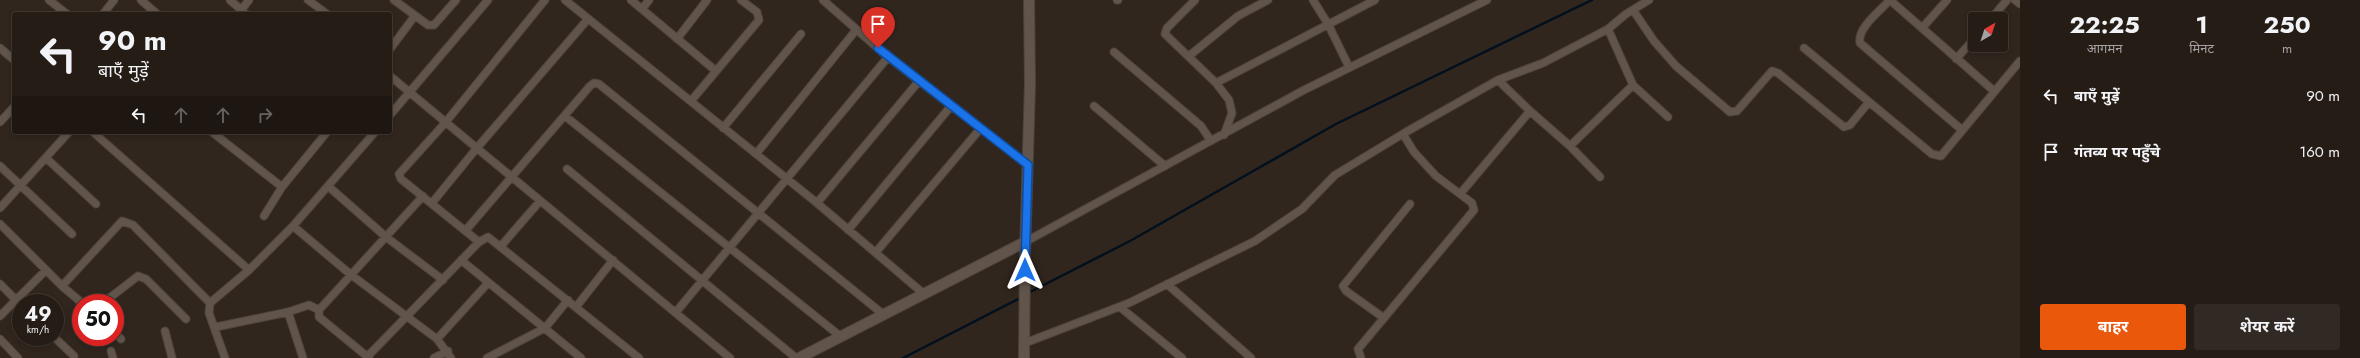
<!DOCTYPE html>
<html lang="hi">
<head>
<meta charset="utf-8">
<style>
	body { margin:0; font-family:Jost,"Noto Sans Devanagari",sans-serif; background:#312923; color:#f1f3f6; height:100vh; display:flex; flex-direction:column; font-size:15px; white-space:nowrap }
	* { box-sizing:border-box; margin:0 }
	p { font-size:13px; color:#a3a1a1 }
	.icon { flex:none; width:22px; height:22px; fill:none; stroke:currentColor; stroke-width:2; stroke-linecap:round; stroke-linejoin:round }
	.map { position:relative; flex:1; overflow:hidden }
	.sheet { display:flex; flex-direction:column; background:#251c16; width:340px }
	.sheet>* { flex:none }
	.guide { position:absolute; left:12px; top:12px; width:380px; height:122px; border-radius:4px; box-shadow:0 2px 6px #0003,0 0 0 1px #423a35; background:#251c16; color:#f1f3f6; overflow:hidden }
	.needle { width:26px; rotate:39deg }
	.fabs { position:absolute; left:1968px; top:12px; display:grid; gap:8px }
	.fabs a { display:grid; place-items:center; width:40px; height:40px; border-radius:4px; background:#251c16; box-shadow:0 2px 6px #0003,0 0 0 1px #423a35; font-size:20px }
	.speed { position:absolute; left:12px; top:294px; display:flex; gap:8px; font-size:20px; font-weight:700; text-align:center }
	.speed>* { display:grid; place-content:center; width:52px; height:52px; border-radius:50%; background:#251c16; box-shadow:0 2px 6px #0003,0 0 0 1px #423a35; line-height:1 }
	.speed small { font-size:10px; font-weight:400 }
	.speed .limit { border:6px solid #d22; background:#fff; color:#111 }
	.pin { position:absolute; display:grid; place-items:center; width:34px; height:34px; color:#fff; margin:-41px -17px; border-radius:50% 50% 50% 0; rotate:-45deg; box-shadow:0 0 4px #0007 }
	.pin .icon { rotate:45deg }
	.me { position:absolute; width:44px; margin:-22px; rotate:0deg; stroke-linejoin:round; filter:drop-shadow(0 0 3px #0008) }
	.turn { display:flex; align-items:center; gap:14px; height:84px; padding:0 20px; font-size:18px }
	.turn .icon { width:52px; height:52px; stroke-width:2.5 }
	.turn b { display:block; font-size:28px; line-height:34px }
	.lanes { display:flex; align-items:center; height:38px; padding:0 20px; background:#0003; justify-content:center; gap:20px; direction:ltr }
	.lanes .off { opacity:.35 }
	.eta { display:flex; justify-content:space-evenly; align-items:center; height:68px; text-align:center }
	.eta b { font-size:24px; font-weight:700; line-height:28px }
	.action { display:flex; gap:8px; margin-top:auto; padding:8px 20px }
	.action a { flex:1; height:46px; border-radius:4px; background:#ea580c; color:#fff; font-size:16px; font-weight:700; line-height:46px; text-align:center }
	.action a+a { background:#312923; color:#f1f3f6 }
	ul { padding:0; list-style:none }
	li { display:flex; align-items:center; gap:12px; height:56px; padding:0 20px }
	li div { flex:1 }
	li b { display:block; font-size:15px }
	li em { font-style:normal }
	main { display:flex; flex:1; min-height:0 }
	.map>svg:first-child { display:block }
</style>
</head>
<body>
<main>
<div class="map">
<svg width="2020" height="358" viewBox="0 0 2020 358">
	<rect width="100%" height="100%" fill="#31261e"/>
	<g fill="none" stroke-linecap="round" stroke-linejoin="round">
		<!-- stream -->
		<path stroke="#02101d" stroke-width="2.5" d="M1028 293 1130 241 1336 124 1592 0
			M903 358 1022 297"/>
		<!-- street casing -->
		<g stroke="#4d443d" stroke-width="9">
			<path id="street" d="M49 0 67 14
				M141 0 157 14
				M230 0 246 14
				M308 0 327 14
				M394 0 428 25H434L456 0
				M565 0 817 203 924 294
				M631 0 716 71
				M823 0 888 57 1028 165
				M1117 0H1118
				M1195 0 1167 28 1165 34 1216 83 1229 100 1232 113 1224 135
				M1313 0 1328 24 1349 67
				M1890 0C1880 11 1857 28 1860 43L1962 130
				M1890 0 1994 91
				M2015 0 2020 4
				M642 9 649 0
				M1633 10 1654 41 1676 66 1730 112 1737 111 1772 71 1778 73 1844 127 1850 125 1869 102
				M103 14 114 0
				M238 14 249 0
				M1991 19 2007 0
				M1922 28 1947 0
				M1608 29 1633 85 1668 117
				M677 39 707 0
				M0 48 14 60
				M1804 48 1932 154 1941 156 2020 61
				M390 49 414 17
				M1114 52 1201 126 1211 141
				M1189 56 1238 16 1268 0
				M1956 59 1975 38
				M390 76 730 358
				M1216 83 1375 0
				M691 101 759 20 757 12 741 0
				M1094 106 1165 166
				M1530 111 1570 146 1600 177
				M390 115 488 0
				M565 116 840 336
				M0 122 14 107
				M723 128 801 34
				M93 132 249 270
				M212 132 282 187
				M1403 134 1414 152 1436 176 1472 203 1474 210 1384 318 1346 291 1343 286 1410 204
				M1570 146 1633 85
				M756 154 856 30
				M46 158 96 204
				M0 166 72 234
				M567 169 796 358
				M328 186 386 237 443 280
				M1460 194 1530 111 1498 80
				M432 203 476 149 588 19
				M817 203 919 81
				M0 208 69 132
				M264 216 282 187 327 132
				M0 224 46 270
				M293 226 350 274 437 339 451 358
				M466 230 590 86 594 83 599 84 884 315
				M848 230 951 106
				M479 242 401 179 399 174 445 123 545 0
				M1025 242 1304 90 1487 0
				M501 246 540 201
				M876 252 980 129
				M461 260 581 358
				M0 284 21 305
				M1167 284 1251 358
				M62 286 82 303
				M103 303 138 276 146 279 186 319
				M576 307 613 260
				M1120 307 1182 358
				M676 312 888 57
				M0 316 46 270 62 286 122 221 133 225 210 303
				M216 327 288 312
				M165 331 172 358
				M115 333 121 339
				M54 337 74 356
				M0 339 18 358
				M437 339 488 283
				M1025 343 1129 303 1255 241 1302 209 1335 175 1406 132 1498 80 1543 63 1608 29 1626 14 1649 0
				M111 351 113 358
				M368 356 479 242 488 237 639 358
				M225 358 209 313 210 303 249 270 293 226 375 132
				M303 358 288 312 309 305 319 310
				M369 358 319 317V310L423 196
				M434 358 448 351
				M487 358 545 328 568 300
				M1361 358 1358 349 1384 318"/>
		</g>
		<!-- secondary casing -->
		<g stroke="#4d443d" stroke-width="12">
			<path id="secondary" d="M799 358 1025 242
				M1024 358 1025 255 1030 84 1029 0"/>
		</g>
		<!-- street -->
		<use href="#street" stroke="#61554b" stroke-width="7"/>
		<!-- secondary -->
		<use href="#secondary" stroke="#61554b" stroke-width="10"/>
	</g>
	<g fill="none" stroke-linecap="round" stroke-linejoin="round">
		<!-- route casing -->
		<g stroke="#114b97" stroke-width="10">
			<path id="route" d="M878 48 1028 165 1025 270"/>
		</g>
		<!-- route -->
		<use href="#route" stroke="#1a73e8" stroke-width="7"/>
	</g>
</svg>
<div class="fabs">
<a><svg class="needle" viewBox="-14 -14 28 28"><path d="M0-13l5 13h-10z" fill="#e53935"/><path d="M0 13l5-13h-10z" fill="#a3a1a1"/></svg></a>
</div>
<div class="speed"><div>49<small>km/h</small></div><div class="limit">50</div></div>
<div class="pin" style="left:878px;top:48px;background:#d93025"><svg class="icon" aria-label="arrive" viewBox="0 0 24 24"><path d="M6 21V4h12l-3 4 3 4H6"/></svg></div>
<svg class="me" style="left:1025px;top:270px" viewBox="-20 -20 40 40"><path d="M0-17L14 15 0 8-14 15z" fill="#1a73e8" stroke="#fff" stroke-width="4"/></svg>
<div class="guide">
<div class="turn"><svg class="icon" aria-label="left" viewBox="0 0 24 24"><path d="M17 20v-9H6M10 6l-5 5 5 5"/></svg><div><b>90 m</b>बाएँ मुड़ें</div></div>
<div class="lanes"><svg class="icon" aria-label="left" viewBox="0 0 24 24"><path d="M17 20v-9H6M10 6l-5 5 5 5"/></svg><svg class="icon off" aria-label="ahead" viewBox="0 0 24 24"><path d="M12 20V5M6 11l6-6 6 6"/></svg><svg class="icon off" aria-label="ahead" viewBox="0 0 24 24"><path d="M12 20V5M6 11l6-6 6 6"/></svg><svg class="icon off" aria-label="right" viewBox="0 0 24 24"><path d="M7 20v-9h11M14 6l5 5-5 5"/></svg></div>
</div>
</div>
<section class="sheet">
<div class="eta">
<div><b>22:25</b><p>आगमन</p></div>
<div><b>1</b><p>मिनट</p></div>
<div><b>250</b><p>m</p></div>
</div>
<ul>
<li><svg class="icon" aria-label="left" viewBox="0 0 24 24"><path d="M17 20v-9H6M10 6l-5 5 5 5"/></svg><div><b>बाएँ मुड़ें</b></div><em>90 m</em></li>
<li><svg class="icon" aria-label="arrive" viewBox="0 0 24 24"><path d="M6 21V4h12l-3 4 3 4H6"/></svg><div><b>गंतव्य पर पहुँचे</b></div><em>160 m</em></li>
</ul>
<div class="action"><a>बाहर</a><a>शेयर करें</a></div>
</section>
</main>
</body>
</html>
